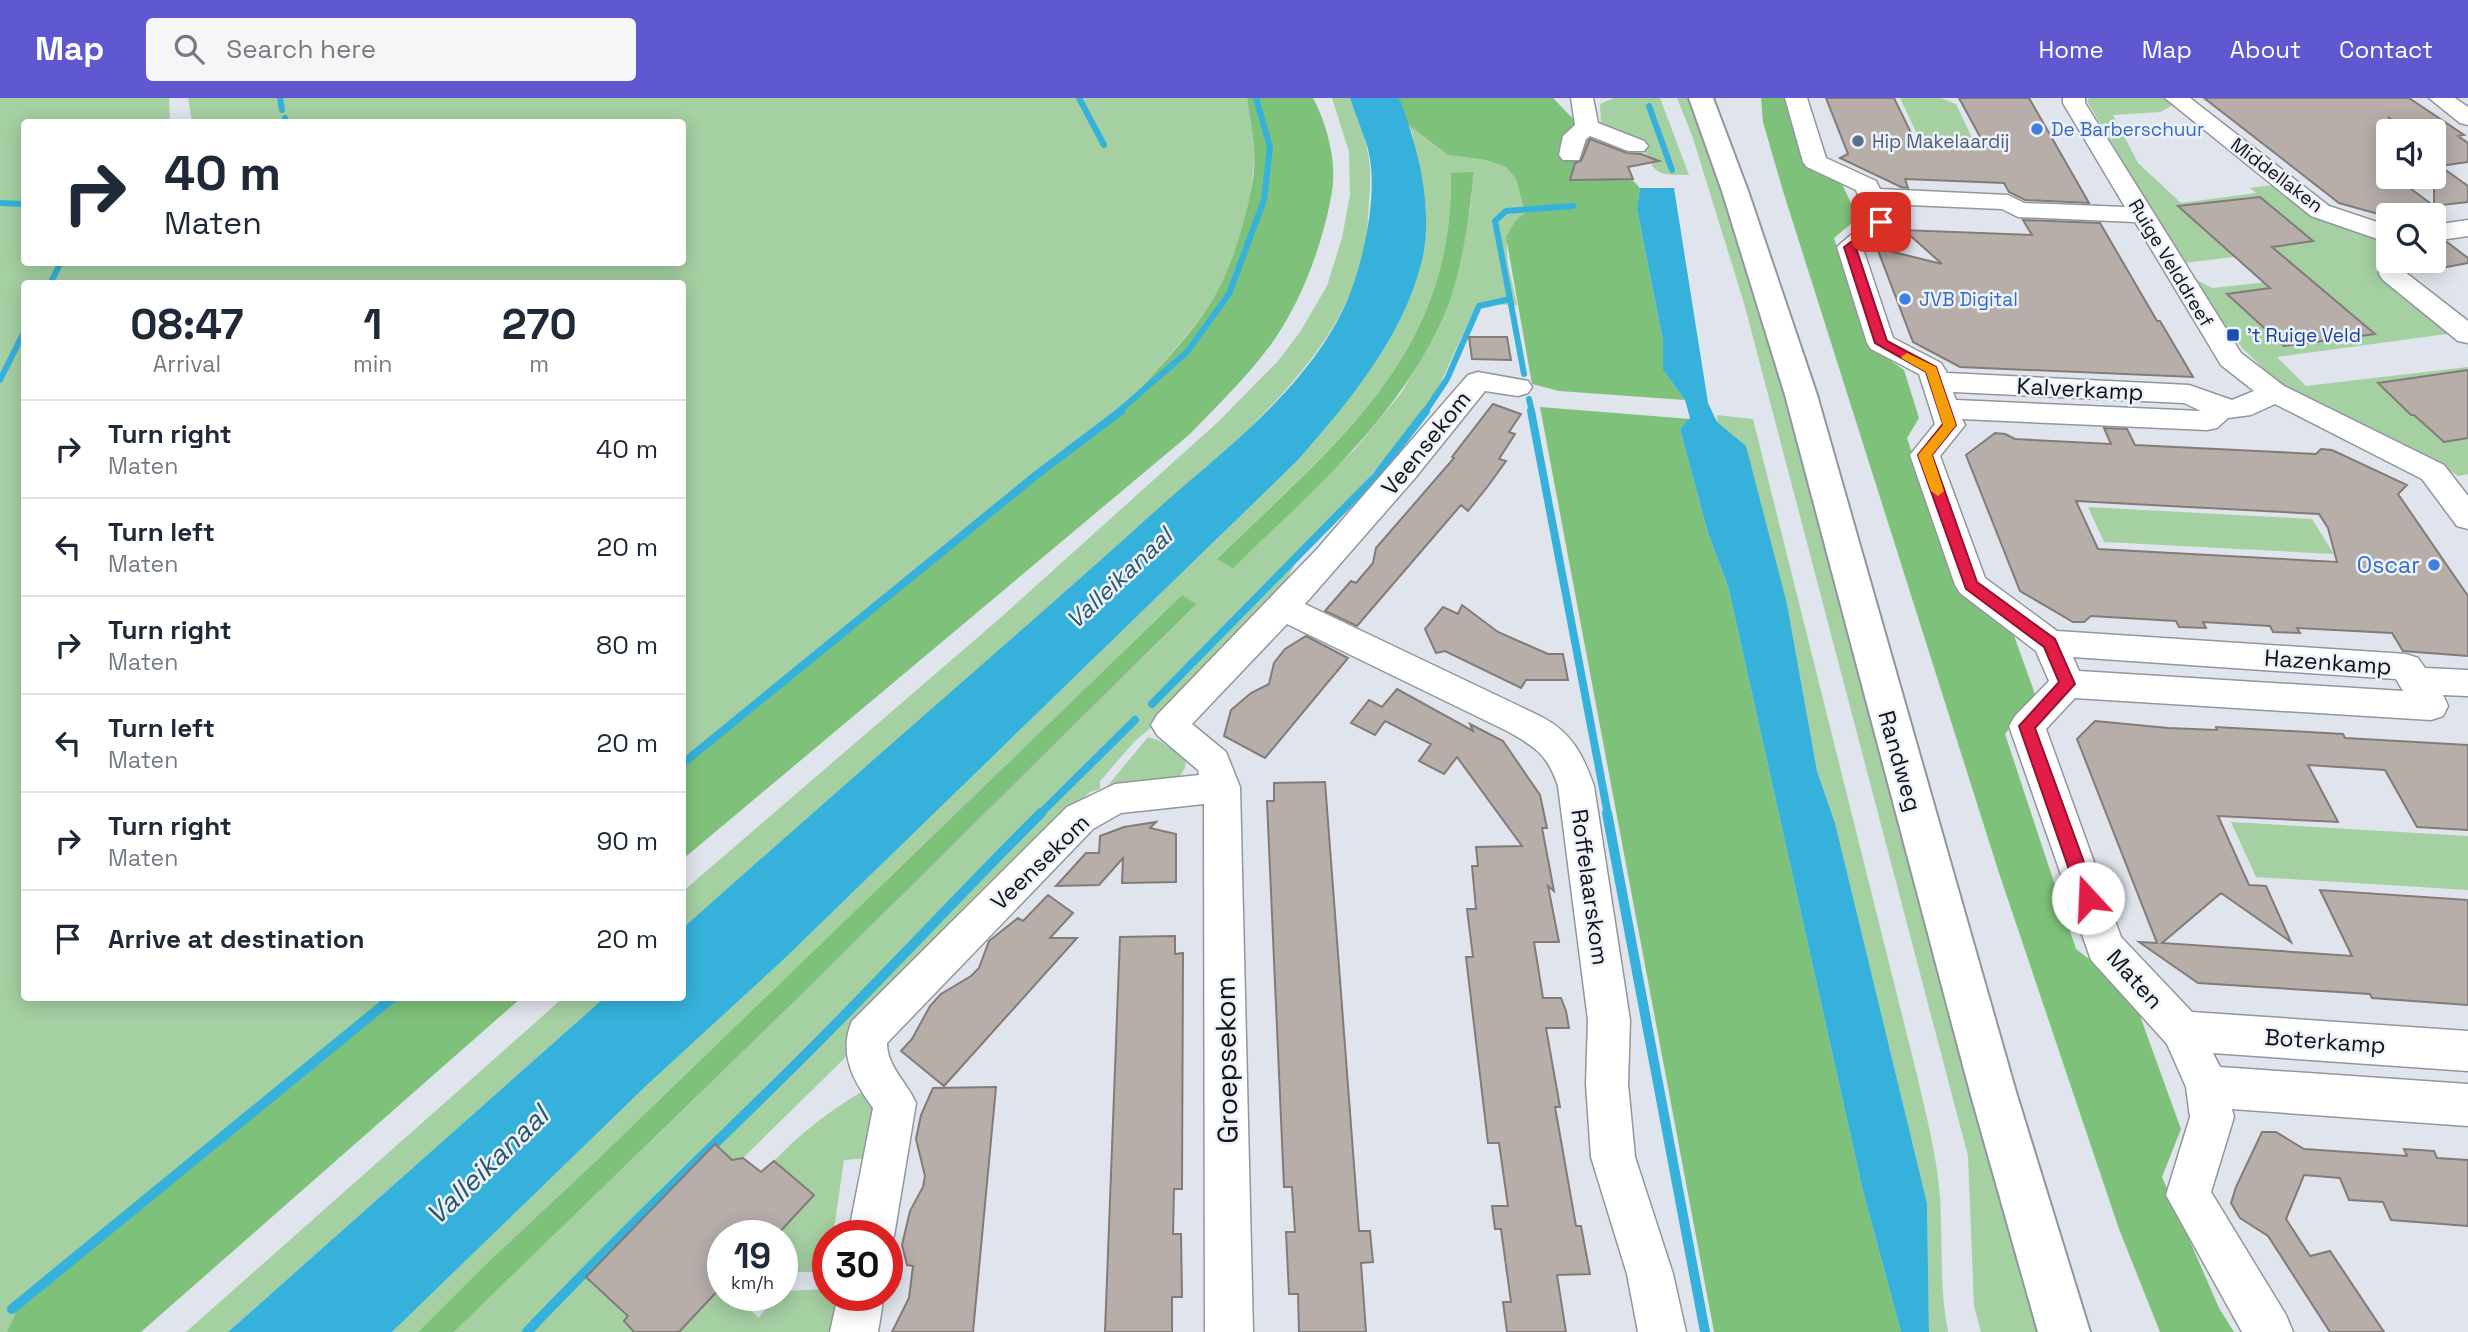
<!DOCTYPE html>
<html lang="en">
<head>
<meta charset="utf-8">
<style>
	body { margin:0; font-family:"Space Grotesk",sans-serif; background:#f6f6f7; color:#1f2937; height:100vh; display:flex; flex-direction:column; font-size:26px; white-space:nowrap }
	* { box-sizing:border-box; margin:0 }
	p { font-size:23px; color:#747a83 }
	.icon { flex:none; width:38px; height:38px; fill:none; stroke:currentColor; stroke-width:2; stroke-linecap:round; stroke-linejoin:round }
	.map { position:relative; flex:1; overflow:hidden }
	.side { position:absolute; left:21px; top:182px; width:665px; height:721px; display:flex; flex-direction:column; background:#fff; border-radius:7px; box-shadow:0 4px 18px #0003 }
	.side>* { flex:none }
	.banner { position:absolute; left:21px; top:21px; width:665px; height:147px; border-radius:7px; box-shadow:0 4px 18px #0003; background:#fff; color:#1f2937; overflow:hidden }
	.fabs { position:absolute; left:2376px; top:21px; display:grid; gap:14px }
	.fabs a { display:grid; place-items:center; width:70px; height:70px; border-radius:7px; background:#fff; box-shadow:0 4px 18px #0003; font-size:35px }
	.speed { position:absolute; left:707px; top:1122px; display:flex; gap:14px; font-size:35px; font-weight:700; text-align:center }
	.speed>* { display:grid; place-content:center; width:91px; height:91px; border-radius:50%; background:#fff; box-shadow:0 4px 18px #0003; line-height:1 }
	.speed small { font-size:18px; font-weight:400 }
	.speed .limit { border:10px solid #d22; background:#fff; color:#111 }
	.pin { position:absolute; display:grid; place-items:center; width:60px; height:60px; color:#fff; margin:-30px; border-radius:14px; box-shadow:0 4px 10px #0006 }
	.me { position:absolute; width:77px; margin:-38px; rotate:340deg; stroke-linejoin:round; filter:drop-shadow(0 0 5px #0008) }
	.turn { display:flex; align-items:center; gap:24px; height:147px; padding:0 28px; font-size:32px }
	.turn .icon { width:91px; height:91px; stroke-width:2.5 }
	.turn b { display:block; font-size:49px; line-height:60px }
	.eta { display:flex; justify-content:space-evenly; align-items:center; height:119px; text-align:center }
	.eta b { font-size:42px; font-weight:700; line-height:49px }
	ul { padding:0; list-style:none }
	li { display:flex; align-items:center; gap:21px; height:98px; padding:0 28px; border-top:2px solid #e0e1e3 }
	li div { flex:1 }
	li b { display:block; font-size:26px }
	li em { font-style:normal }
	header { display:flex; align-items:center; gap:42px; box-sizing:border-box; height:98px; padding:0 35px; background:#6058d1; color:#fff }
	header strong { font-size:33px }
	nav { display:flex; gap:38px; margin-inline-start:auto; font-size:24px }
	.search { width:490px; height:63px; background:#f6f6f7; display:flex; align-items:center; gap:18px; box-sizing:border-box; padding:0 24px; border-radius:7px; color:#747a83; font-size:26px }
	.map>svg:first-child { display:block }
</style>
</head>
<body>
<header>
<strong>Map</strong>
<div class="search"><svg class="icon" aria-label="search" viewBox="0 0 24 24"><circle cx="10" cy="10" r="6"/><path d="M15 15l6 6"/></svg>Search here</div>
<nav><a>Home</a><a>Map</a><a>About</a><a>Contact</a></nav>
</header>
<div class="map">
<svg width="2468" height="1234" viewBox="0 0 2468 1234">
	<rect width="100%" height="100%" fill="#e0e4ec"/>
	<!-- green -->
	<path fill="#a5d0a2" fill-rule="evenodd" d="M0 0H169L170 24H24V164H682V24H192L188 0H1247C1250 19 1254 39 1254 59 1253 104 1234 171 1209 208 1186 240 1159 269 1133 299L683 665 682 186H24V900H391L20 1205 7 1234H0Z
		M1332 0H1350C1355 17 1364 34 1367 51 1373 74 1369 96 1368 120 1364 214 1295 286 1231 348L683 830 682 794 998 522 1218 324 1278 263 1300 234 1327 188 1342 140 1350 97 1349 54Z
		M1614 0H1660L1689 77C1674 76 1658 80 1651 65 1648 58 1647 55 1640 51L1646 46 1601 26 1600 6Z
		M1677 0H1691L1765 227 2041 1234H1981L1974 1208 1968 1058 1744 205 1692 37Z
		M1900 0H1941L1956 6 1973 42 1919 40Z
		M2089 0H2166L2175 6 2160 14 2113 17 2138 65 2181 105 2256 95 2250 90 2273 87 2306 115 2374 136 2389 147 2390 163 2387 176 2454 235 2277 259 2306 288 2468 269V376L2458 378 2433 361 2279 285 2242 250 2199 192 2195 181 2212 190 2303 180 2276 154 2183 165 2087 3Z
		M1407 26 1448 57 1486 62 1506 69 1516 81 1525 115C1494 139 1511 173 1517 207L1477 206 1433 301 1401 343 1298 459 1280 496 1166 617 1135 643 1100 683V691L1090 694 1035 745 855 950 743 1060 732 1062 715 1047 594 1187 628 1218 624 1224 634 1234H454L800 898 1195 506 1182 497 596 1063 486 1166 418 1234H392L647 987 783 862 1297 363C1356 295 1427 213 1426 118 1425 89 1417 62 1412 34ZM1451 75H1474L1470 112 1453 190 1441 224 1402 294 1355 351 1233 469 1218 460C1335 344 1454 258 1451 75Z
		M1717 317 1753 321 1917 977C1926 1017 1937 1058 1940 1099 1943 1145 1939 1189 1948 1234H1929L1927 1105 1835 725 1817 673 1787 506 1717 324Z
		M2088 409 2312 421 2334 456 2104 444Z
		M1148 639 1160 643 1186 661 1185 670 1178 681 1147 690 1105 691Z
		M2231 724 2468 738V792L2256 779Z
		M563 900H604L228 1234H186Z
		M863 993 874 996 871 1060 844 1062 833 1137 828 1138V1174H786L787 1162H782V1138L776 1137 813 1097 774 1063C801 1035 829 1013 863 993Z
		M722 1187 723 1197H733L759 1220 771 1202 782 1203 785 1193 828 1191V1197H850L843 1234H679Z"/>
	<!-- forest -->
	<path fill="#7ec17a" d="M1247 0H1313C1327 26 1337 64 1332 93 1324 144 1300 208 1269 249 1245 281 1217 308 1190 336L683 761V665L1133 299C1160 268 1190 238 1212 203 1233 168 1246 121 1253 81 1257 54 1251 26 1247 0Z
		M1399 0H1553L1640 90 1637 111 1663 243V272L1685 302 1559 293 1532 286 1506 139 1516 122 1525 115 1516 81 1506 69 1486 62 1448 57 1407 26Z
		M1761 0H1784L1807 68 1841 84 1858 120 1834 140 1869 248 1904 272 1919 320 1907 340 1958 494 2012 532 2035 596 2005 636 2076 851 2131 893 2181 1031 2162 1079 2219 1210 2234 1234H2160L2119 1131 1999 775 1783 93 1763 24Z
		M1474 74C1469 121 1461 182 1441 224 1393 326 1312 393 1233 470L1217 461C1335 345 1454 258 1451 75Z
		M1540 309 1690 321 1680 331 1708 435 1728 488 1863 1093 1901 1234H1714Z
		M1182 497 1196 506 800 898 454 1234H418L486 1166 596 1063Z
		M391 900H521L141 1234H7L20 1205Z"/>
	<!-- water -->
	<path fill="#35b1db" d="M1350 0H1399C1418 48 1435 114 1421 166 1402 241 1347 306 1297 363L783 862 647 987 392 1234H228L604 900H682L683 830C822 706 963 584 1103 460 1137 430 1170 399 1205 370 1259 323 1318 270 1347 203 1364 163 1380 90 1367 48 1362 32 1355 16 1350 0Z
		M1640 90H1674L1708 305 1717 324 1746 348 1787 506 1817 673 1835 725 1927 1105 1929 1234H1901L1863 1093 1728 488 1708 435 1680 331 1690 320 1685 302 1663 272V243L1637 111Z"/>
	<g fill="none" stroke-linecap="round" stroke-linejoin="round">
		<!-- stream-far2 -->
		<path stroke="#35b1db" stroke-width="6" d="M280 0 282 12
			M1079 0 1104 47
			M1649 8 1672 72
			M285 20 286 24
			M0 105 24 106
			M50 186 61 164
			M1510 201 1524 276
			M0 282 24 234
			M1529 301 1532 314
			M1118 314 1187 254 1229 196 1264 102 1270 49 1256 0
			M1425 314 1447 281 1479 208 1510 201 1495 123 1506 113 1573 108"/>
		<!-- stream-far1 -->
		<path stroke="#35b1db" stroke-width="8" d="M1531 313 1608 717
			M1152 606 1376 378 1426 313
			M682 666 1035 378 1121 313
			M1039 717 1135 622"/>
		<!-- stream -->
		<path stroke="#35b1db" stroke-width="10" d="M1607 715 1705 1234
			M12 1211 392 900
			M527 1234C613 1143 704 1057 793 969 877 886 957 799 1041 715"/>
	</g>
	<!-- building -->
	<path fill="#b7aeaa" stroke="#837b77" stroke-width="2" fill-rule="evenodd" d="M1826 0H1894L1915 43 1984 46 1959 0H2029L2089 105 2025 102 2009 94 2004 85 1905 81 1908 90 1901 89 1840 60 1848 56Z
		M2204 0H2409L2464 37 2458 38 2468 45V64L2440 68 2468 88V104L2434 108V33H2408L2389 20V79H2395L2434 108 2406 111 2414 117 2389 119 2339 105Z
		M1590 41 1627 55 1641 56 1659 63 1628 69 1633 81 1570 82 1575 65 1581 63Z
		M2260 99 2313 143 2272 149 2375 236 2284 248 2227 196 2270 190 2178 108Z
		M2023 122 2100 125 2157 223H2160L2193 279 1960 269 1913 244 1877 150 1942 166 1904 132 2032 137Z
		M2447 144 2468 160V165L2426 173 2428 163H2434V146Z
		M1469 239H1507L1511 262 1472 261Z
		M2468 272V340L2444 344 2414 317H2411L2378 285Z
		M1493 306 1521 316 1509 334 1515 336 1499 361 1506 363 1488 388 1468 413 1461 407 1357 528 1325 513 1351 483 1356 485 1373 465 1376 450 1454 360 1452 359Z
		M2104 330 2127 331 2135 347 2316 356 2321 351 2332 352 2407 387 2398 396 2468 498V558L2403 553 2392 535 2297 530 2300 535 2273 534 2270 528 2203 524 2206 530 2179 529 2176 523 2091 518 2084 524H2073L2020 493 1966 357 1995 335 2005 336 2015 341 2111 346ZM2076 403 2319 416 2328 430 2337 464 2098 451Z
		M1462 507 1498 534 1548 556H1563L1568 582H1526L1521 590 1445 553 1436 555 1425 531 1443 509 1458 516Z
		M1306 538 1348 560 1265 660 1224 638 1231 612 1251 595 1269 586 1274 565 1285 551Z
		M1397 591 1473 633 1470 626 1503 643 1540 697 1547 730H1542L1554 793 1548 788 1559 844H1534L1543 900H1561L1566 913 1569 930H1546L1560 1009H1555L1576 1128H1581L1590 1176 1557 1177 1566 1234H1507L1503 1204H1511L1501 1131H1495L1492 1108H1508L1499 1045H1488L1466 859H1473L1467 811H1476L1472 768H1478L1476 749 1522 748 1457 659 1444 676 1419 663 1431 646 1385 623 1375 637 1351 625 1369 602 1382 609Z
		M2095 623 2168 630 2217 632 2216 629 2343 636 2345 640 2468 647V732L2417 729 2385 672 2308 667 2338 724 2218 718 2249 787 2266 788 2291 844 2221 795 2162 845 2352 858 2320 792 2468 802V907L2372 900 2370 896 2198 885 2139 844 2157 845 2077 641Z
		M1325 684 1359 1133H1370L1373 1164 1361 1165 1366 1234H1299L1298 1196H1289L1286 1134H1295L1292 1089H1284L1267 703H1274V685Z
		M1156 724 1150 730 1176 736V784L1122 785 1123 760 1099 787 1056 788 1086 755H1099L1100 738 1124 729Z
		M1048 797 1073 815 1050 840H1077L944 988 901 953 912 941 930 908 941 896 971 878 979 870 989 843 1018 820 1023 823Z
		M1175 838V856L1183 855 1182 1091H1174L1173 1136H1181L1182 1199H1172V1234H1105L1120 839Z
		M996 989 973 1234H892L909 1200 913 1168 907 1167 902 1147 910 1113 923 1089 925 1078 916 1041 921 1017 933 990Z
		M2262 1034H2276L2304 1051 2407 1058 2404 1051 2434 1053 2437 1060 2468 1062V1128L2391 1122 2383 1104 2349 1102 2340 1080 2304 1077 2286 1121 2310 1158 2330 1153 2384 1234H2330L2268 1138 2240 1120 2231 1105 2236 1089Z
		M715 1046 732 1062 743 1060 761 1074 774 1063 814 1097 776 1138H723V1187L679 1234H634L624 1223 628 1218 586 1179Z"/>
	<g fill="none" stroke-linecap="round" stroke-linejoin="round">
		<!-- minor casing -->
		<g stroke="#92969d" stroke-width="3">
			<path id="minor" d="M1571 0H1593L1598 25 1644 43 1648 48 1644 53H1628L1590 38 1586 41 1579 62H1563L1559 57 1563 38 1575 27Z
				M1785 0H1807L1826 60 1876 83 1880 91 2008 97 2024 105 2125 109 2063 5V0H2085V5L2241 255 2284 288 2444 367 2468 398V431L2457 428 2422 381 2275 306 2251 317 2228 320 2217 330 2207 332 1962 321 1965 327 1940 358 1985 480 2057 533 2406 556 2418 560 2425 570 2468 572V598L2443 597 2448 608 2443 618 2431 622 2075 600 2046 631 2121 839 2192 914 2468 933V973L2213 955 2220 969 2468 986V1028L2232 1011 2234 1019 2211 1094 2286 1217 2293 1234H2242L2166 1097 2190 1019 2186 989 2167 946 2091 862 2009 628 2015 618 2049 583 2036 553 1960 495 1955 487 1910 357 1935 326 1919 276 1871 251 1867 245 1837 149 1868 122 1856 92 1807 69 1803 64ZM1886 106 2002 111 2018 119 2135 124 2221 267 2254 293 2232 302 2189 287 1947 275 1941 265 1893 240 1863 151 1893 124ZM1953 294 2184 305 2201 313 1956 302ZM2073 559 2396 581 2403 593 2079 573Z
				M2165 0H2190L2329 108 2389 128V145L2311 118Z
				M2429 0H2455L2468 9V27L2460 25Z
				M2468 122V138L2434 143V127Z
				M2389 157V163H2407L2405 174 2468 223V245L2458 243 2383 182 2379 176 2381 163Z
				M1478 274 1528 283 1532 289 1528 295 1518 298 1485 293 1415 380 1305 506 1542 619C1572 635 1583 657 1594 688L1630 922 1628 986 1635 1059 1673 1176 1686 1234H1638L1627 1176 1591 1059 1586 986 1588 922 1558 688C1547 655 1534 648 1505 632L1287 526 1192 626 1226 654 1240 689 1253 1234H1205L1204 706 1121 715 1093 731 887 945C887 969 907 984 916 1005L894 1138 887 1154V1138H848L873 1010C853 983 838 955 852 923L1067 709 1115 686 1199 677 1198 672 1157 637 1151 627 1157 617 1317 451 1468 277Z
				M838 1197H884L878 1234H830Z"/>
		</g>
		<!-- secondary casing -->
		<g stroke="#92969d" stroke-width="4">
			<path id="secondary" d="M1689 0H1713L1748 93 1817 297 2016 994 2090 1234H2038L1970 994 1785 297 1722 93Z"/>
		</g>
		<!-- minor -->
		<use href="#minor" fill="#fff" fill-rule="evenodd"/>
		<!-- secondary -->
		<use href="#secondary" fill="#fff" fill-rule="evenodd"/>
	</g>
	<!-- route -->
	<path fill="#e11d48" stroke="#92132f" stroke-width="2" d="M1881 121 1885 122V127L1856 150 1887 243 1936 269 1956 327 1932 357 1977 484 2055 541 2075 586 2035 630 2097 800 2094 806 2088 808 2082 806 2079 800 2019 628 2059 584 2044 549 1966 491 1918 357 1943 326 1926 274 1875 245 1844 149Z"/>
	<!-- slow -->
	<path fill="#f59e0b" d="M1907 255 1936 269 1956 327 1932 357 1944 393 1938 398 1931 393 1918 357 1943 327 1926 274 1903 261 1901 259Z"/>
	<!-- markers -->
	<g fill="#3f7fe0" stroke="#edf1f9" stroke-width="2.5">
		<circle cx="2037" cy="31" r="7"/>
		<circle cx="1905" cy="201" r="7"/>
		<circle cx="2434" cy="467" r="7"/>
	</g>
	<circle fill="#5c6f8a" stroke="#edf1f9" stroke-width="2.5" cx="1858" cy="43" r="7"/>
	<rect fill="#1a4fb4" stroke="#edf1f9" stroke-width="2.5" x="2226" y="230" width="14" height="14" rx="3.5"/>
	<g text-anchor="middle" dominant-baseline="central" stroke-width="5" stroke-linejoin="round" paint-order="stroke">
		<!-- far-shop labels -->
		<g font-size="19" fill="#366cbe" stroke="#edf1f9" text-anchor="start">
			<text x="2051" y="31">De Barberschuur</text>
			<text x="1919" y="201">JVB Digital</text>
		</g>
		<!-- far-service labels -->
		<g font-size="19" fill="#4e5e75" stroke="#edf1f9" text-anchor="start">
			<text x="1872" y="43">Hip Makelaardij</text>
		</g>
		<!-- far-street labels -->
		<g font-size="19" fill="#111215" stroke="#edf1f9">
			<text transform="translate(2277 77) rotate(37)">Middellaken</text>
			<text transform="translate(2171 165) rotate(59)">Ruige Velddreef</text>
		</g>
		<!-- far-transit labels -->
		<g font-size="19" fill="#164399" stroke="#edf1f9" text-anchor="start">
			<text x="2247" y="237">'t Ruige Veld</text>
		</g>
		<!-- street labels -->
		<g font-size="23" fill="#111215" stroke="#edf1f9">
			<text transform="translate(2080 291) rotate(3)">Kalverkamp</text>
			<text transform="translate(1426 345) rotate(-51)">Veensekom</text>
			<text transform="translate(2328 564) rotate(4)">Hazenkamp</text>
			<text transform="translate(1900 663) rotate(74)">Randweg</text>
			<text transform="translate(1040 764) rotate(-44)">Veensekom</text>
			<text transform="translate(1590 789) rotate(82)">Roffelaarskom</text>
			<text transform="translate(2135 881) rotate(48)">Maten</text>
			<text transform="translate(2325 943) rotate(4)">Boterkamp</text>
		</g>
		<!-- shop labels -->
		<g font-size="23" fill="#366cbe" stroke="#edf1f9" text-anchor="end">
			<text x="2420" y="467">Oscar</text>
		</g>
		<!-- water labels -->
		<g font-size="24" font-style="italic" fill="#27586a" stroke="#edf1f9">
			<text transform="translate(1119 480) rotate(-43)">Valleikanaal</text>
		</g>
		<!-- near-street labels -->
		<g font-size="28" fill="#111215" stroke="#edf1f9">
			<text transform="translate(1226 962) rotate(-91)">Groepsekom</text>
		</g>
		<!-- near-water labels -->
		<g font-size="28" font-style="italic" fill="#27586a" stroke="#edf1f9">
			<text transform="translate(487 1067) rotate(-44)">Valleikanaal</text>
		</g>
	</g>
</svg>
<div class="fabs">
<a><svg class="icon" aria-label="sound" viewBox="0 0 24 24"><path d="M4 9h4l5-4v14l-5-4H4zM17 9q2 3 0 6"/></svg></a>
<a><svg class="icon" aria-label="search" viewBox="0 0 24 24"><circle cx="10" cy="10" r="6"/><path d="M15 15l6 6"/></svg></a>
</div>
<div class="speed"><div>19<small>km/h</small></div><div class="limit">30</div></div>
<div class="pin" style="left:1881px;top:124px;background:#d93025"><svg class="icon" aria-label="arrive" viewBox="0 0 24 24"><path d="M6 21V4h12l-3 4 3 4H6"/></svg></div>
<svg class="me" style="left:2088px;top:800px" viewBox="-20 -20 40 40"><circle r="19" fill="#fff"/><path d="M0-13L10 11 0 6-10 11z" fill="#e11d48"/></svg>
<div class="banner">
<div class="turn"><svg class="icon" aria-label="right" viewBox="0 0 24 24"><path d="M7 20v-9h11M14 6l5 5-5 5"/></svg><div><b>40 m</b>Maten</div></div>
</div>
<section class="side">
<div class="eta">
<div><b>08:47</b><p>Arrival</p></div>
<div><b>1</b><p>min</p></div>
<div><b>270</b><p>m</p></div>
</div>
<ul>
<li><svg class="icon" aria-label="right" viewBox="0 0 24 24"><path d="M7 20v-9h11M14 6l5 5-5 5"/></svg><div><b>Turn right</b><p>Maten</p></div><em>40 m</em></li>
<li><svg class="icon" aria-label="left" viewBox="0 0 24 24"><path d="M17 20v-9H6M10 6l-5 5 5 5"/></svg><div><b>Turn left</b><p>Maten</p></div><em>20 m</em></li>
<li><svg class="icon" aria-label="right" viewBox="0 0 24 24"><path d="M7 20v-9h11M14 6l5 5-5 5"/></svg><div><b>Turn right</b><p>Maten</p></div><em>80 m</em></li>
<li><svg class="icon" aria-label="left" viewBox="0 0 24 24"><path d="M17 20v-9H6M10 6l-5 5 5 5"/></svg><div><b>Turn left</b><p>Maten</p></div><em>20 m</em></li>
<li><svg class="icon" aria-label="right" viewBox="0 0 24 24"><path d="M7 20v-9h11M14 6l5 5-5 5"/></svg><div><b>Turn right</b><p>Maten</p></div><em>90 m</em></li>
<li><svg class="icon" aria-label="arrive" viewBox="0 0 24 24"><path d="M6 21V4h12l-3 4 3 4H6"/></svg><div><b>Arrive at destination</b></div><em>20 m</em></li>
</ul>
</section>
</div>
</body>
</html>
